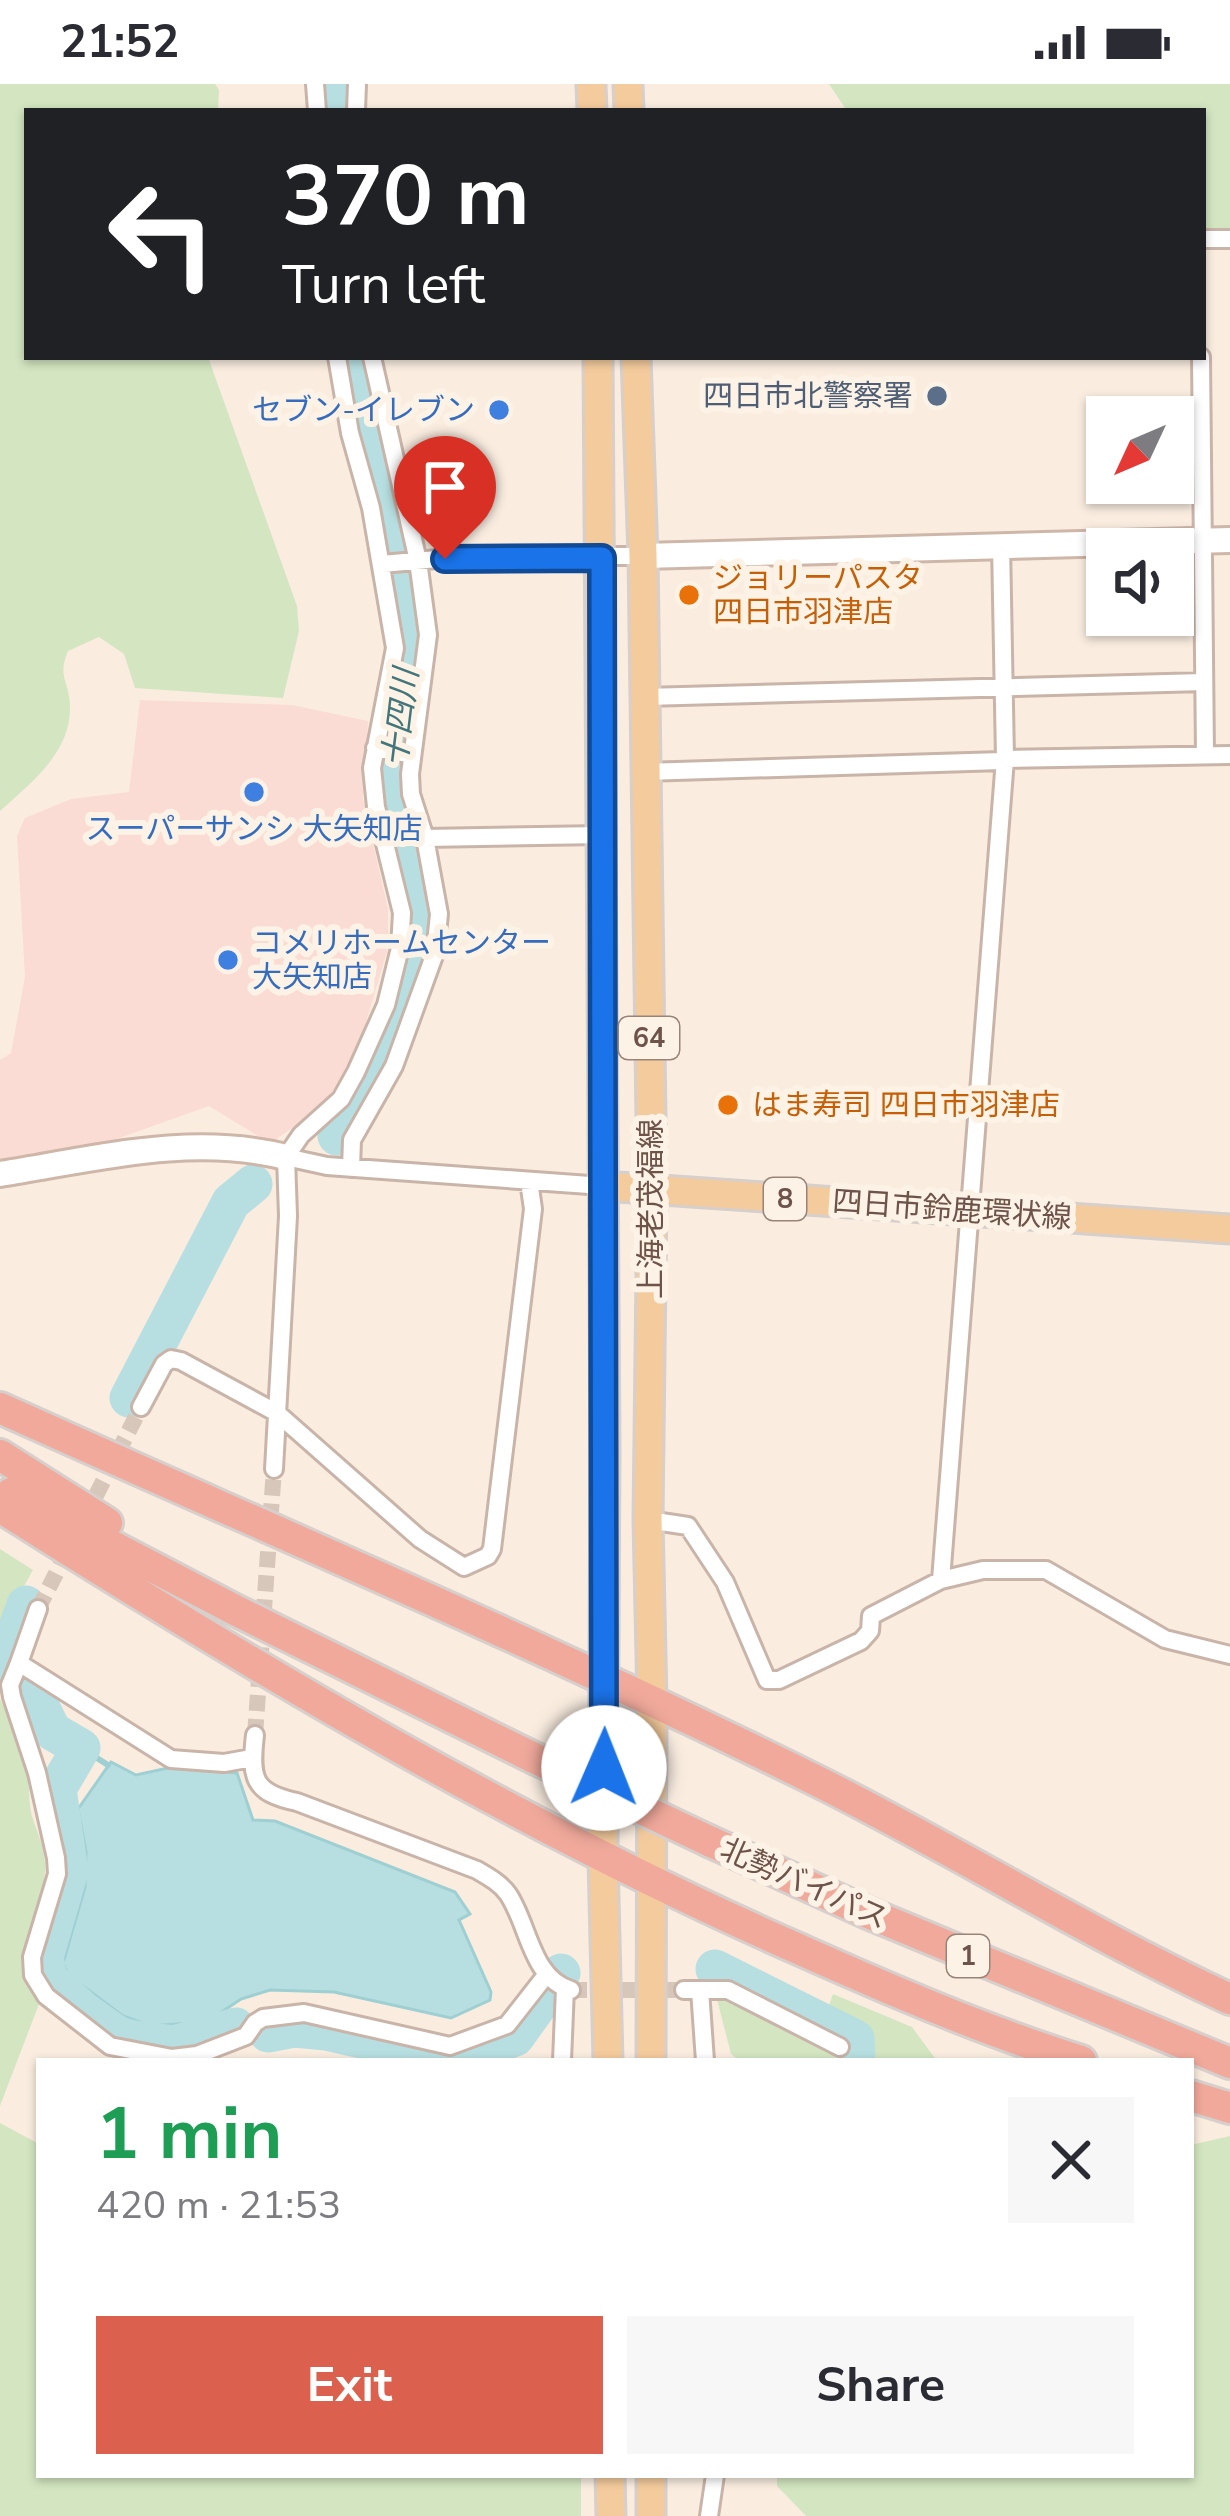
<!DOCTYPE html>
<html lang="en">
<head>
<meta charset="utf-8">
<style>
	body { margin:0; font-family:"Nunito Sans","Noto Sans JP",sans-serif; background:#f7f7f7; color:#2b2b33; height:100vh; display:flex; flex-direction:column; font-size:45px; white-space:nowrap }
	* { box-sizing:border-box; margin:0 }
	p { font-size:39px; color:#7c7c81 }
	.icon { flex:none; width:66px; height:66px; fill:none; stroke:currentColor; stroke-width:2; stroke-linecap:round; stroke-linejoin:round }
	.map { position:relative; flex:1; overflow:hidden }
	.panel { position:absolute; left:36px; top:1974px; width:1158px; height:420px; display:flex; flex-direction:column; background:#fff; border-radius:0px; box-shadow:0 3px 9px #0004 }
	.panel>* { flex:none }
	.top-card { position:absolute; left:24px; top:24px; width:1182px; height:252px; border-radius:0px; box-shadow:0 3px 9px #0004; background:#202124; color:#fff; overflow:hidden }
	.needle { width:78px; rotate:226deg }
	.controls { position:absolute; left:1086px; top:312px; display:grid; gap:24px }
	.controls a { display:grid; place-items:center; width:108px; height:108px; border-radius:0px; background:#fff; box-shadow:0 3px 9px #0004; font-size:60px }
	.pin { position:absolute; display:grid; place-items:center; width:102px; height:102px; color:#fff; margin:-123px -51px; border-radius:50% 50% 50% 0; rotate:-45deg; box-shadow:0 0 12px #0007 }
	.pin .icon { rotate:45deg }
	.me { position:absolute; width:132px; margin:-66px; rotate:1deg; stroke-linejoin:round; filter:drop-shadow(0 0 9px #0008) }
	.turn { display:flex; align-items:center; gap:42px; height:252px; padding:0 60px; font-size:54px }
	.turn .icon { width:156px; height:156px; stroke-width:2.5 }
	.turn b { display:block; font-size:84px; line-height:102px }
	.round { display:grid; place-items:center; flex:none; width:126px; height:126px; border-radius:0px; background:#f7f7f7 }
	.summary { display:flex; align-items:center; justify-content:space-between; height:204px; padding:0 60px }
	h1 { font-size:72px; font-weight:700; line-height:90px; color:#1e9e55 }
	.action { display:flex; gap:24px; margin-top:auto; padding:24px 60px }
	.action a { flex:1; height:138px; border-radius:0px; background:#db604e; color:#fff; font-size:48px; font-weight:700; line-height:138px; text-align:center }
	.action a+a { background:#f7f7f7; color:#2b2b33 }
	.status { display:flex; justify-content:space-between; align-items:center; height:84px; padding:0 60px; background:#fff; direction:ltr }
	.status svg { height:33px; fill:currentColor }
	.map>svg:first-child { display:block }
</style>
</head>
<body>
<div class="status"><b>21:52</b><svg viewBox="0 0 49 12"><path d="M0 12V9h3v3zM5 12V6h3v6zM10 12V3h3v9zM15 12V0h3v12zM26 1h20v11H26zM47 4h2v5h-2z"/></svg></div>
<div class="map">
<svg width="1230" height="2432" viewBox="0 0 1230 2432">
	<rect width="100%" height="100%" fill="#faede0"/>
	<!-- commercial -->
	<path fill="#fadcd5" d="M140 616 292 621 368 637 363 715 388 825V864L361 955 340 997 319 1025 274 1057H266L209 1022 97 1062 0 1077V976L11 969 25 893 17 752 25 734 71 715 129 708Z"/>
	<!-- green -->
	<path fill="#d3e6c1" d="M0 0H215L219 6 218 27H27V273H208L297 522 299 547 283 614 135 604 124 570 99 553 68 567C57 594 69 596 70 621 72 668 31 699 0 727Z
		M829 0H1230V146H1203V27H847Z
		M0 1465 33 1486 3 1540 0 1559Z
		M0 1615C11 1638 21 1660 27 1685 30 1701 28 1717 32 1732 38 1751 46 1766 45 1786 43 1844 2 1857 39 1920L0 2022Z
		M711 1892 826 1930 833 1910 912 1943 937 1977H740L731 1970Z
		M0 2039 39 2060V2391H581V2432H0Z
		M1230 2052V2432H806L777 2402V2391H1191V2061Z"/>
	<!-- water -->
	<path fill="#b7dfe1" stroke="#9ecfd2" stroke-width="3" d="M111 1678 136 1691 168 1684 237 1689 253 1736 275 1737 455 1808 470 1830 459 1836 491 1908 490 1916 451 1934 334 1908 270 1906 241 1915 214 1933 190 1939 151 1942 123 1932 68 1891 63 1879 85 1803 86 1768 78 1725Z"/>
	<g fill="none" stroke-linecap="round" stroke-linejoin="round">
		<!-- stream -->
		<path stroke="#9ecfd2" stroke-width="6" d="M81 1664 108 1681"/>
		<!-- river -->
		<path stroke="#b7dfe1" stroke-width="39" d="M335 0V27
			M337 1052C376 988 427 902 421 823 417 778 390 734 391 689 391 664 395 633 401 608 406 586 415 568 413 546L357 273
			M129 1314 231 1118 253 1100
			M9 1580 6 1577 26 1521
			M22 1596 34 1610 52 1647 81 1664 57 1705 69 1787 44 1873 48 1895 82 1926 117 1951 129 1955 174 1961 236 1943
			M715 1885 855 1955 856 1977
			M268 1949 294 1944 326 1947 454 1976 515 1953 561 1889"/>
		<!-- street-tunnel -->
		<path stroke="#d7c6ba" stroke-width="16" stroke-dasharray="16 8" stroke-linecap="butt" d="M85 1433 141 1323
			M38 1525 70 1462
			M255 1651 274 1385
			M571 1906H684"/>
		<!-- street casing -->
		<g stroke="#c9b4a9" stroke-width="22">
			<path id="street" d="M315 0 317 27
				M356 27 357 0
				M1203 155H1230
				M372 273 418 477 428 551 410 690 411 710 425 754
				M1201 273 1205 671
				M382 480 471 472H643
				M645 613 1204 598
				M375 664 407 670
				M1005 675 1230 671
				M644 688 1002 677
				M286 1073 327 1082 603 1102
				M351 1084 352 1056 394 982 435 869 439 830 425 754 602 751
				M141 1323 164 1280 171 1275 181 1277 277 1329 420 1455 464 1483 488 1472 492 1465 533 1125 529 1097
				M274 1385 288 1132 286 1073 301 1051 341 1015 356 988 386 921 400 864 402 829 376 723 372 684 395 564 371 424 350 349 337 273
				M648 1436 688 1442 725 1498 767 1596H779L861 1557 870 1547 871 1532 941 1496 983 1486H1046L1165 1555 1230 1571
				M941 1496 1005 675 1001 460
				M19 1579 38 1525
				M255 1651C250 1694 253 1709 297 1718L477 1786C489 1793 500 1799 508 1810 529 1841 531 1894 571 1906
				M252 1674 224 1679 171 1675 19 1579 10 1601 12 1613 37 1689 56 1774 57 1790 32 1873 33 1891 46 1912 110 1962 172 1974 197 1971 246 1952 255 1939 263 1934 304 1929 450 1962 507 1941 547 1890
				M684 1906H728L840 1963
				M700 1906 705 1977
				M562 1977 565 1904
				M709 2432 715 2391"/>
		</g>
		<!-- secondary casing -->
		<g stroke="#ceb6a9" stroke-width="30">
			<path id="secondary" d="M643 472 1230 456
				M0 1090C95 1075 191 1049 286 1073"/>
		</g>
		<!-- primary casing -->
		<g stroke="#d6cfcc" stroke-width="33">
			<path id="primary" d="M591 0 592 27
				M628 0 629 27
				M598 273 605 1365 603 1774 608 1977
				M636 273 643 472 652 1106 648 1436 652 1617 651 1977
				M603 1102 1230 1145
				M610 2391 611 2432
				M651 2432V2391"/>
		</g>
		<!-- highway casing -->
		<g stroke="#d6cfcc" stroke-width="36">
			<path id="highway" d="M0 1324C271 1446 545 1562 811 1694 953 1764 1086 1849 1230 1915
				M0 1371 107 1439
				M11 1409 235 1526 534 1674
				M0 1423C257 1586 516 1740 794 1863 888 1905 983 1946 1081 1977
				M709 1757 868 1829 1230 1979
				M1191 2012 1230 2024"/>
		</g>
		<!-- street -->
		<use href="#street" stroke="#fff" stroke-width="16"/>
		<!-- secondary -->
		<use href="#secondary" stroke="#fff" stroke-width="24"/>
		<!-- primary -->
		<use href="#primary" stroke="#f4cb9d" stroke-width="27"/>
		<!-- highway -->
		<use href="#highway" stroke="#f0a99b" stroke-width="30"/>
		<!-- highway-bridge casing -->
		<g stroke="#d6cfcc" stroke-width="36" stroke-linecap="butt">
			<path id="highway-bridge" d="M534 1674 709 1757"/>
		</g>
		<!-- highway-bridge -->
		<use href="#highway-bridge" stroke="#f0a99b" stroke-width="30"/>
	</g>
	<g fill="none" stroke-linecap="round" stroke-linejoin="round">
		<!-- route casing -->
		<g stroke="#114b97" stroke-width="30">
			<path id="route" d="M445 475 602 474 604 1684"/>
		</g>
		<!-- route -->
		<use href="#route" stroke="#1a73e8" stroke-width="21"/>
	</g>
	<!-- markers -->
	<circle fill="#5c6f8a" stroke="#fdf2e6" stroke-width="4.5" cx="937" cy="312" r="12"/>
	<g fill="#3f7fe0" stroke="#fdf2e6" stroke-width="4.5">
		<circle cx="499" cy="326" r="12"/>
		<circle cx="254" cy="708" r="12"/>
		<circle cx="228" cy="876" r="12"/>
	</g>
	<g fill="#e8710a" stroke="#fdf2e6" stroke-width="4.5">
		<circle cx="689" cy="511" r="12"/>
		<circle cx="728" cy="1021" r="12"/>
	</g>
	<g text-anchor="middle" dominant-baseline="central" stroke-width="12" stroke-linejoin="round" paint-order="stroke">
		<!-- shield labels -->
		<g fill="#fdf2e6" stroke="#998379" stroke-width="3">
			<rect x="619" y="933" width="60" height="42" rx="9"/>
			<rect x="764" y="1094" width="42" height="42" rx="9"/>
			<rect x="947" y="1851" width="42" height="42" rx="9"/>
		</g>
		<g font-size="27" font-weight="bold" fill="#6e534a">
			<text x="649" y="954">64</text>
			<text x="785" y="1115">8</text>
			<text x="968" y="1872">1</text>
		</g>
		<!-- service labels -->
		<g font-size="30" fill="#4e5e75" stroke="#fdf2e6" text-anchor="end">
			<text x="913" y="312">四日市北警察署</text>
		</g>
		<!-- shop labels -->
		<g font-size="30" fill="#366cbe" stroke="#fdf2e6" text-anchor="end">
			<text x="475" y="326">セブン-イレブン</text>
			<text x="254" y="745" text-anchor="middle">スーパーサンシ 大矢知店</text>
			<text x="252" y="859" text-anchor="start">コメリホームセンター<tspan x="252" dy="34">大矢知店</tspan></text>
		</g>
		<!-- food labels -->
		<g font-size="30" fill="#c56008" stroke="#fdf2e6" text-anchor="start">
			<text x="713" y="494">ジョリーパスタ<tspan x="713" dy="34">四日市羽津店</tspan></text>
			<text x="752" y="1021">はま寿司 四日市羽津店</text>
		</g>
		<!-- street labels -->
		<g font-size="30" fill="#6e534a" stroke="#fdf2e6">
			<text transform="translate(651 1125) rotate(-90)">上海老茂福線</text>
			<text transform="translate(952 1126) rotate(4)">四日市鈴鹿環状線</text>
			<text transform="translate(804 1800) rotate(24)">北勢バイパス</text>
		</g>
		<!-- water labels -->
		<g font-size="33" font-style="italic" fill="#43767a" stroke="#fdf2e6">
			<text transform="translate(401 634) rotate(-83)">十四川</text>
		</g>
	</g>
</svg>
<div class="controls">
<a><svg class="needle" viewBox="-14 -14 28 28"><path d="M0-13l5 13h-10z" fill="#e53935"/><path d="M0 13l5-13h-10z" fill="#7c7c81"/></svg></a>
<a><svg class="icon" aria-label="sound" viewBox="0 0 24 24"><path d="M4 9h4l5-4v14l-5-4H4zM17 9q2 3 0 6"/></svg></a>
</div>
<div class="pin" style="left:445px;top:475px;background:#d93025"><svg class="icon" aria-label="arrive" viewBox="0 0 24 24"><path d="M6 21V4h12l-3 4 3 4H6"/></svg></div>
<svg class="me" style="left:604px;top:1684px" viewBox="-20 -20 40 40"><circle r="19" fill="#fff"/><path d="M0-13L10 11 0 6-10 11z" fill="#1a73e8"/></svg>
<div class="top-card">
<div class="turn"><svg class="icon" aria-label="left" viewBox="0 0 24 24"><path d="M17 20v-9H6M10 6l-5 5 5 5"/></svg><div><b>370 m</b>Turn left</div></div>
</div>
<section class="panel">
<div class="summary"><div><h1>1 min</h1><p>420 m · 21:53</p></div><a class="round"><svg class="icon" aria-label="close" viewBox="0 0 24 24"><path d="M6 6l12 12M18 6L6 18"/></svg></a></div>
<div class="action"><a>Exit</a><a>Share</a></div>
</section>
</div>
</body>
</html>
